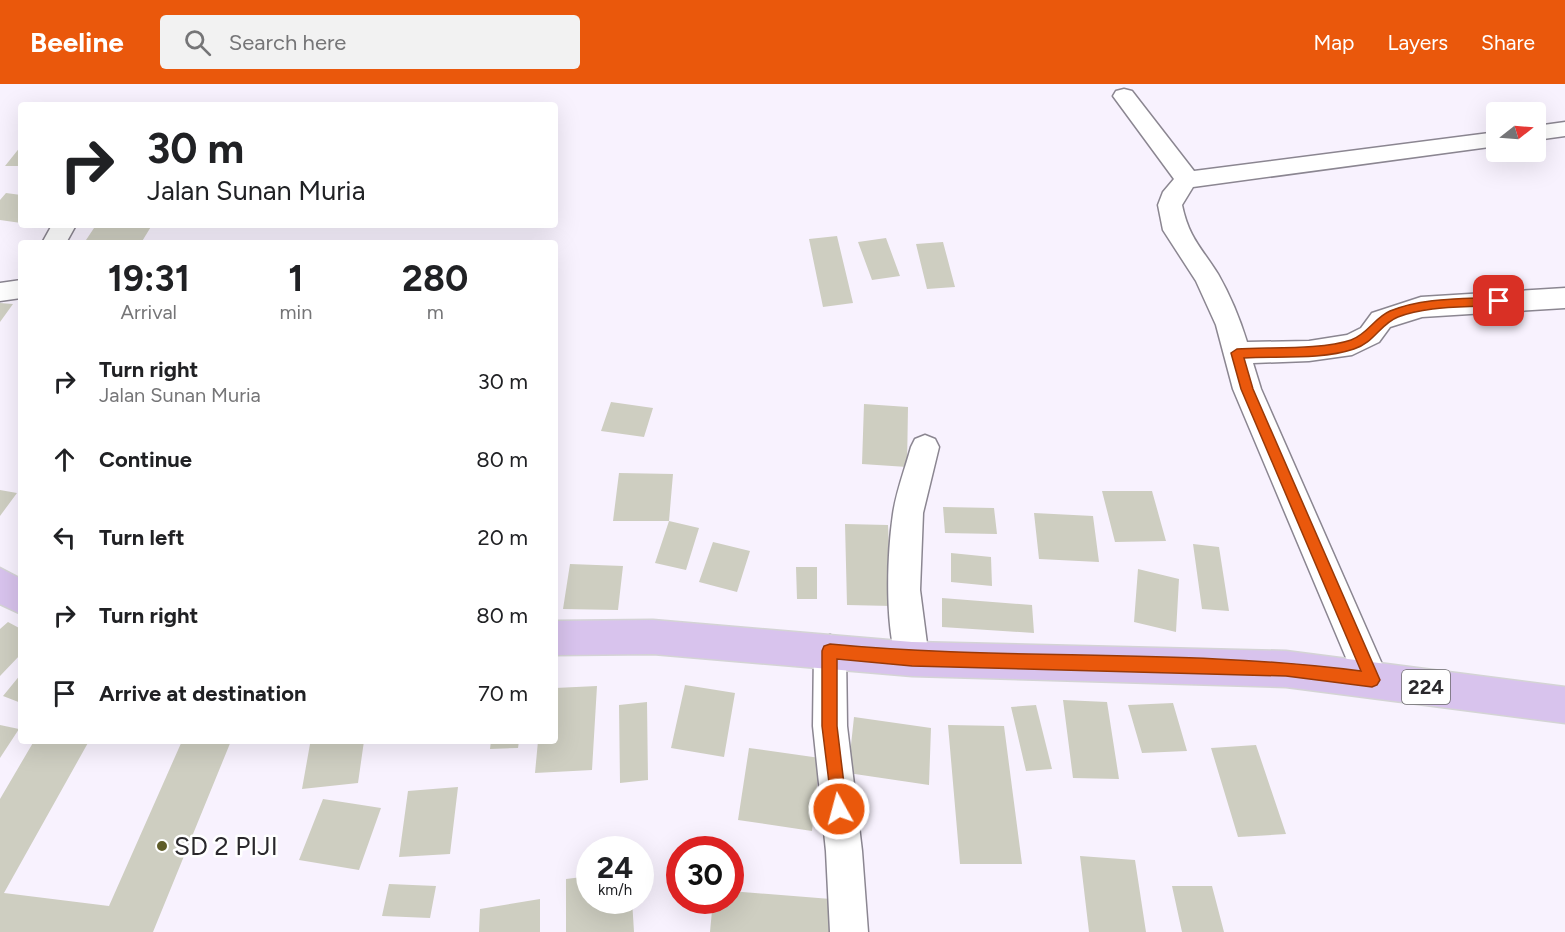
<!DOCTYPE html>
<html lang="en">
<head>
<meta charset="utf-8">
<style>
	body { margin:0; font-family:Figtree,sans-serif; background:#f2f2f2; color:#202124; height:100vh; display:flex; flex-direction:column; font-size:22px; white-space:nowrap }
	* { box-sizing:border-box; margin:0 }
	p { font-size:20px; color:#757577 }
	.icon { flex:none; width:33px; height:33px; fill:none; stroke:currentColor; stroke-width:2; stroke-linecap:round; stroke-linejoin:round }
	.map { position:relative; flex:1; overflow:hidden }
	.drawer { position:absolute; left:18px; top:156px; width:540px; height:504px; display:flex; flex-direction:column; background:#fff; border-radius:6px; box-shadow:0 6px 24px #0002 }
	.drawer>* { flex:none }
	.top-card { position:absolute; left:18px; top:18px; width:540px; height:126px; border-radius:6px; box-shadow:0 6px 24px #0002; background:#fff; color:#202124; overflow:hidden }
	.needle { width:39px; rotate:73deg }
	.fabs { position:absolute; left:1486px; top:18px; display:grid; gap:12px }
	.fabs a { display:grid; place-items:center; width:60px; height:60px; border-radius:6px; background:#fff; box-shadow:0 6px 24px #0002; font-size:30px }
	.speed { position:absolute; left:576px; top:752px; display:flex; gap:12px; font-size:30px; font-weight:700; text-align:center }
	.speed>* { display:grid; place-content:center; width:78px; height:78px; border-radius:50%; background:#fff; box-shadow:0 6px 24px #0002; line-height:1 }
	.speed small { font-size:15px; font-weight:400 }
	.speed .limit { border:9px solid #d22; background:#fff; color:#111 }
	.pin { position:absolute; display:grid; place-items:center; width:51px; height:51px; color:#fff; margin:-26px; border-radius:12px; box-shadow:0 3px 9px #0006 }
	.me { position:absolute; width:66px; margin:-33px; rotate:353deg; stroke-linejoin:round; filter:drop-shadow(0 0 4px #0008) }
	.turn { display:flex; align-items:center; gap:21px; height:126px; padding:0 30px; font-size:27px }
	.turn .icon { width:78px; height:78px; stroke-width:2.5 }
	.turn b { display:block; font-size:42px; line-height:51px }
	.eta { display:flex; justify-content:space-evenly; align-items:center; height:102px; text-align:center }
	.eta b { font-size:36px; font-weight:700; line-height:42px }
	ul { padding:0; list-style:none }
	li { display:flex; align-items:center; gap:18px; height:78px; padding:0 30px }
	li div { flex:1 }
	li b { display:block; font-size:22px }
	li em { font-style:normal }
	header { display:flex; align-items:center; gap:36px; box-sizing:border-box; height:84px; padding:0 30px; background:#ea580c; color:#fff }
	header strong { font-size:28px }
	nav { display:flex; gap:33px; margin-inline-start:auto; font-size:21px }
	.search { width:420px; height:54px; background:#f2f2f2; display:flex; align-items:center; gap:15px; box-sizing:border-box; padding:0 21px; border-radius:6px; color:#757577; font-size:22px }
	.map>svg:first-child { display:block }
</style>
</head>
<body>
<header>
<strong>Beeline</strong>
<div class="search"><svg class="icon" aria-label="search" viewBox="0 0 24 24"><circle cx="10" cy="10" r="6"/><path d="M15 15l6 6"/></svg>Search here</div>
<nav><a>Map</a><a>Layers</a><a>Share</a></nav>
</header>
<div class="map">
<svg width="1565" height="848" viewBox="0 0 1565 848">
	<rect width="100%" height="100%" fill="#f8f2fe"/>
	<!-- building -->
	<path fill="#cecec1" d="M21 62V82H5Z
		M6 109 21 111V139L0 136V116Z
		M96 141H152L141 159H84Z
		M837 152 853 219 823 223 809 155Z
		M886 154 900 192 872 196 858 158Z
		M943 158 955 203 927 205 916 160Z
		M0 219 13 220 0 238Z
		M611 318 653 324 644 353 601 347Z
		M864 320 908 323 907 383 862 380Z
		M619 389 673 390 669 437 699 444 686 486 655 479 669 437H613Z
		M0 406 17 409 0 432Z
		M1102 407H1152L1166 457 1115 458Z
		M943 423 994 424 997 450 945 449Z
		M1034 429 1093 432 1099 478 1039 475Z
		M845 440 888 441 892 522 847 521Z
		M713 458 750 467 737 508 699 498Z
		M1193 460 1219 463 1229 527 1202 525Z
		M951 469 991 473 992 502 951 498Z
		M570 480 623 482 618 526 563 525Z
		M796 483H817V515H797Z
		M1138 485 1179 495 1176 548 1134 538Z
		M942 514 1032 521 1034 549 942 543Z
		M8 538 21 545V570L0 592V545Z
		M21 590V619L3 612Z
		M685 601 735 609 724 673 671 664Z
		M597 602 592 686 535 689 538 657H555V604Z
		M1063 616 1107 618 1119 695 1073 694Z
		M647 618 648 696 620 699 619 621Z
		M1173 619 1187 667 1142 669 1128 621Z
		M1036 621 1052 685 1026 687 1011 623Z
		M854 633 931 644 929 701 848 689Z
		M0 641 19 645 0 674Z
		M948 641 1004 642 1022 780H960Z
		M34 657H89L4 809 109 822 182 657H231L153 848H0V715Z
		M341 657H364L358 699 302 705 310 660Z
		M491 657H519L518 664 490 665Z
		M1256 661 1286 750 1238 753 1211 664Z
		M749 664 820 674 812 747 738 736Z
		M458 703 450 770 399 773 408 707Z
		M323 715 381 724 359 786 299 776Z
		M1080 772 1135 776 1146 848H1089Z
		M590 792V816H632L634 848H566V795Z
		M389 800 436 802 430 834 382 832Z
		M1172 802H1212L1224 848H1182Z
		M730 807 831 815 830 848H710L713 816H730Z
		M540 815V848H479L480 825Z"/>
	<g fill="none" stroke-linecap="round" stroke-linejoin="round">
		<!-- street casing -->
		<g stroke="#8b8691" stroke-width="3">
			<path id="street" d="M1124 5 1132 7 1194 87 1497 48V62L1193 103 1182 121C1189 154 1201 163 1218 190 1230 211 1240 235 1247 258L1309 257 1347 251 1361 244 1372 229 1421 213 1565 204V224L1422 233 1390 243 1379 258 1352 271 1309 277 1253 279 1261 305 1389 596 1384 607 1372 612 1360 607 1233 305 1216 241 1196 197 1163 146 1158 121 1163 108 1174 95 1113 12 1116 7Z
				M1565 38V52L1536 56V42Z
				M52 141H76L66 159H42Z
				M21 196V214L0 217V199Z
				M925 351 935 355 939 363 923 429 920 506 929 575 924 586 912 591 900 586C884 549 887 471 893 430 896 408 905 385 911 363L915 355Z
				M830 551 842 556 846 567 847 642 862 767 868 848H830L826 767 813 642 814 567 818 556Z"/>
		</g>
		<!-- primary casing -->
		<g stroke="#d4d4d5" stroke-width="3">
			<path id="primary" d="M0 484 21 495V530L0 520Z
				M653 536 912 558 1286 567 1565 603V639L1286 603 912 592 653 570 555 571V537Z"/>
		</g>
		<!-- street -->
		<use href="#street" fill="#fff" fill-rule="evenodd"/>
		<!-- primary -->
		<use href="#primary" fill="#d8c3ed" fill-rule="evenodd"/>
	</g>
	<!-- route -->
	<path fill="#ea580c" stroke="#983908" stroke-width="1.5" d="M1499 213 1505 217 1499 221C1467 224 1428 221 1398 233 1380 240 1374 259 1354 265 1321 276 1279 272 1244 274L1253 305 1380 596 1377 601 1372 603 1286 592 912 582 837 575V642L847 725 845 731 839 733 833 731 822 642V567L824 562 830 560C1006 577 1185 564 1361 587L1241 305 1231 269 1237 265C1268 263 1322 266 1351 256 1368 250 1374 234 1390 227 1423 213 1464 215 1499 213Z"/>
	<!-- markers -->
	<circle fill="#5f5d29" stroke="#fff" stroke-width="2" cx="162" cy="762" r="6"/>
	<g text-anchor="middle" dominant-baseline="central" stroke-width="5" stroke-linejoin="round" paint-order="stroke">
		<!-- shield labels -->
		<rect fill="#fff" stroke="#6a686b" stroke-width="1.5" x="1402" y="586" width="48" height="34" rx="4.5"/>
		<g font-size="20" font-weight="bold" fill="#2a282c">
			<text x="1426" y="603">224</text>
		</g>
		<!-- near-poi labels -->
		<g font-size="26" fill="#2a282c" stroke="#fff" text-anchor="start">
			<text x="174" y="762">SD 2 PIJI</text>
		</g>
	</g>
</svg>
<div class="fabs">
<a><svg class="needle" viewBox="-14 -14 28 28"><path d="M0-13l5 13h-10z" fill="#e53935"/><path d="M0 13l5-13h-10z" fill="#757577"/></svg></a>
</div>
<div class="speed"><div>24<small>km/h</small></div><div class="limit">30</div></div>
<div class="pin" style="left:1499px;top:217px;background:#d93025"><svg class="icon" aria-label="arrive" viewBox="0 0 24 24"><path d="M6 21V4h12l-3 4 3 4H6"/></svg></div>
<svg class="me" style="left:839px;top:725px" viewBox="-20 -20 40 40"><circle r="17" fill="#ea580c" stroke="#fff" stroke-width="3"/><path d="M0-11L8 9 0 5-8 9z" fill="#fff"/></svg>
<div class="top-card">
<div class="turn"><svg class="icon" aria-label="right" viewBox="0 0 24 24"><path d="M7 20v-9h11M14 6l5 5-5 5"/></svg><div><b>30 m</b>Jalan Sunan Muria</div></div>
</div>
<section class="drawer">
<div class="eta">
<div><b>19:31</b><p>Arrival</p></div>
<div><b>1</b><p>min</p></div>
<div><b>280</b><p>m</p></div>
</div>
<ul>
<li><svg class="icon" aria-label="right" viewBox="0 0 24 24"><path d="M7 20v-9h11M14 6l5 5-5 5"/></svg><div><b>Turn right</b><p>Jalan Sunan Muria</p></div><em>30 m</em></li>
<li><svg class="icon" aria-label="ahead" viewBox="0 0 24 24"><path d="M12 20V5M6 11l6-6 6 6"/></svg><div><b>Continue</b></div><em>80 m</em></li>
<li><svg class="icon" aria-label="left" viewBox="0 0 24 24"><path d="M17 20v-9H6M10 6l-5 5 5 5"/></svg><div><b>Turn left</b></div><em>20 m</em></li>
<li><svg class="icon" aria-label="right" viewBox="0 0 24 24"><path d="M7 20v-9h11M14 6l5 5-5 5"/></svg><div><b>Turn right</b></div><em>80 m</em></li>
<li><svg class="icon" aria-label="arrive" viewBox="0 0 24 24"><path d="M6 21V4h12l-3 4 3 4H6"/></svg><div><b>Arrive at destination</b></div><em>70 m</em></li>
</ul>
</section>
</div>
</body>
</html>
